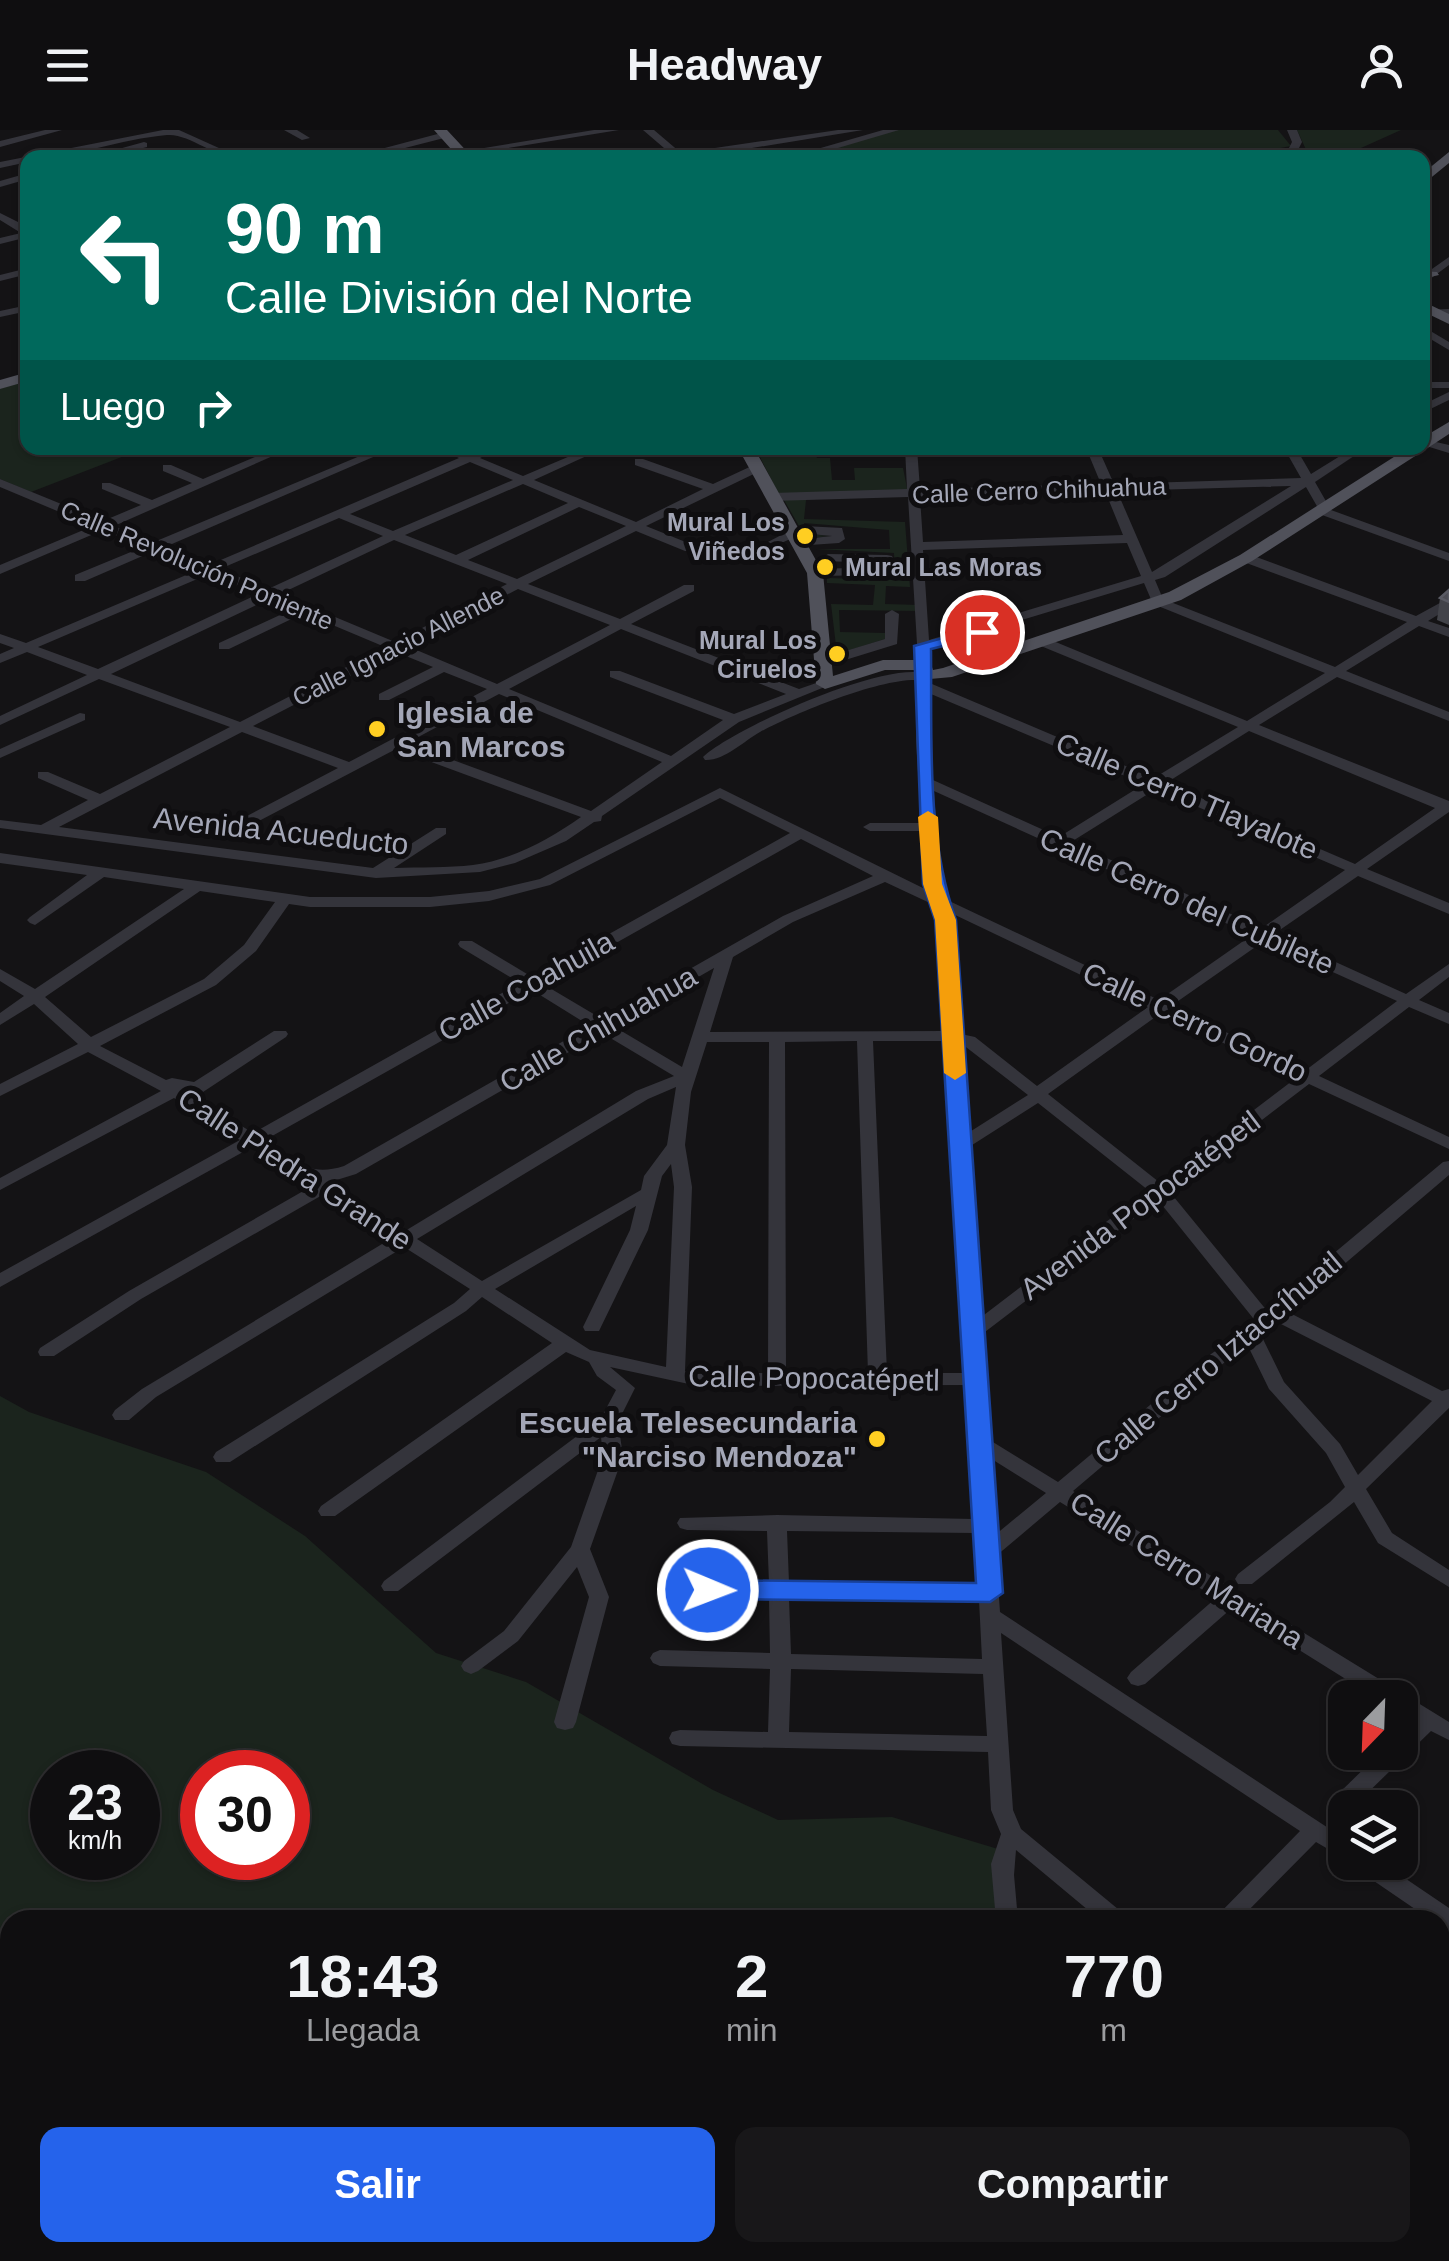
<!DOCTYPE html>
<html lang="es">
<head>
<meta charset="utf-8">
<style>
	body { margin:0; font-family:Helvetica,sans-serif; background:#181719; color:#f1f3f6; height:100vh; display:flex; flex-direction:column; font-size:38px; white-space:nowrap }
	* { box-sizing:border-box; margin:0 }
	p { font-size:32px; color:#9b9c9f }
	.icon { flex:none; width:55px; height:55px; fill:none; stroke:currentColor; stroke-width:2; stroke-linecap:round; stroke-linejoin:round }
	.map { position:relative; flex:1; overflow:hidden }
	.sheet { position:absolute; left:0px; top:1780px; width:1450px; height:352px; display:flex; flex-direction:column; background:#0f0e10; border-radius:30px 30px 0 0; box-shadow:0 2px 8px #0004,0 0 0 2px #2f2e30 }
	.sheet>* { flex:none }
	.guide { position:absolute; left:20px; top:20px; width:1410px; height:305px; border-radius:20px; box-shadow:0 2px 8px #0004,0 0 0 2px #2f2e30; background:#00695c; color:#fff; overflow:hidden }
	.needle { width:65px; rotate:203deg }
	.fabs { position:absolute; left:1328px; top:1550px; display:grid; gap:20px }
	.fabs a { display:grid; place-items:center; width:90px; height:90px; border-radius:20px; background:#0f0e10; box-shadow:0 2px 8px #0004,0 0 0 2px #2f2e30; font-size:50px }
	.speed { position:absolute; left:30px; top:1620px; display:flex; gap:20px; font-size:50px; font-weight:700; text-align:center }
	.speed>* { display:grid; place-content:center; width:130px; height:130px; border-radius:50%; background:#0f0e10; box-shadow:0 2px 8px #0004,0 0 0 2px #2f2e30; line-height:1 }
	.speed small { font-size:25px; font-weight:400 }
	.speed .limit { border:15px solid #d22; background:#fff; color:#111 }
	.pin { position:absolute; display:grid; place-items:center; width:85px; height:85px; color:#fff; margin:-42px; border:5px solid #fff; border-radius:50%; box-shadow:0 2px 10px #0007 }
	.me { position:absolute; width:110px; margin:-55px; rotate:91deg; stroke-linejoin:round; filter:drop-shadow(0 0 8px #0008) }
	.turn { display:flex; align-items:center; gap:35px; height:210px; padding:0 40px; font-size:45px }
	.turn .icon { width:130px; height:130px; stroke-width:2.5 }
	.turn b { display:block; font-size:70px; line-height:85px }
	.then { display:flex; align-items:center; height:95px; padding:0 40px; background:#0003; gap:20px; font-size:38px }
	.eta { display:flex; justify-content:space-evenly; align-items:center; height:170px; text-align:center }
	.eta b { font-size:60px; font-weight:700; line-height:70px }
	.primary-button { display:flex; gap:20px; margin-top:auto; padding:20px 40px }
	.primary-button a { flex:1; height:115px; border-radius:20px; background:#2563eb; color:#fff; font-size:40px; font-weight:700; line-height:115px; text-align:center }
	.primary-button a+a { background:#181719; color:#f1f3f6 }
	header { display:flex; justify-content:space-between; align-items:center; height:130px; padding:0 40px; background:#0f0e10; font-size:45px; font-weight:700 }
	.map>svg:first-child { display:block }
</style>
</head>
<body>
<header><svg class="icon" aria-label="menu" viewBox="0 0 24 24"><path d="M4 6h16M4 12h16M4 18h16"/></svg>Headway<svg class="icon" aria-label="person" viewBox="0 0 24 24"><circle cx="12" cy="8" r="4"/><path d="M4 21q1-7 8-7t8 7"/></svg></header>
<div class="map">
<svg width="1449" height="2131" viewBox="0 0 1449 2131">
	<rect width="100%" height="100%" fill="#141315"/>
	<!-- green -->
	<path fill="#1b241d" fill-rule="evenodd" d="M887 0H1278L1291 16 1226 28H788Z
		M1297 0H1401L1341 27 1308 24Z
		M27 249 28 318H145L31 362 0 349V259Z
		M852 320 815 323 817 328H830L832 350H855L854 338H903L908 363H778L757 321Z
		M784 370H806L804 389 905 392 910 457 886 456 885 474 920 475V481L839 480 840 502 885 503V509L837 524 831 474 873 475 875 455 827 453V448L895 450 894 423 816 419H890L889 400 804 393 805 404 831 406 806 408Z
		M0 1266 29 1282 206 1342 305 1406 436 1523 526 1552 713 1660 778 1690 892 1687 998 1719 1008 1790H10V2122H906L911 2131H0ZM52 1642H138V1728H52ZM202 1642H288V1728H202Z"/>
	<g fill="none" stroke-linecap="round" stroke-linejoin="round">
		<!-- minor -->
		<path fill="#34343b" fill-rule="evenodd" d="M45 0H62L0 17V11Z
			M163 0H179L241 28C214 28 189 3 167 5 120 9 75 28 28 28V32L0 38V32Z
			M284 0H297L310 8 302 10Z
			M594 0H619L483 22 478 19Z
			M643 0H654L681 23 838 0H863L691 28H662L671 24Z
			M883 0H899L804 28H786Z
			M1287 0H1297L1302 12 1294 28H1284L1292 12Z
			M445 2 448 3V7L366 28H347Z
			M144 12 147 13V17L105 28H86Z
			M28 43V49L0 57V51Z
			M0 83 28 97V107L0 114V108L21 103 0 90Z
			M1449 127V135L1422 155V146Z
			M20 140 25 143 24 145 0 151V145Z
			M28 175V181L0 187V181Z
			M1449 179V185L1422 186V180Z
			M1422 196 1449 212V220L1422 204Z
			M1422 252H1449V258H1422Z
			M1449 262V270L1422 283V275Z
			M1423 309 1449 315V323L1423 315Z
			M276 318H291L114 396 154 412 379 318H394L165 417 209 435 459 328 439 318H454L469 324 484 318H499L480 328 523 346 589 318H604L534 350 636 392 703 359 635 335V329H643L713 354 756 334 760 335V341L646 396 693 415V421H685L636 401 528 454 620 489 684 455H694V461L631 494 799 559 825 550 832 554 739 592 602 686 601 691 594 692 566 711 515 733 480 742 376 748 0 698V690L41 695 88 670 38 648V642H48L100 664 230 597 99 549 0 595V586L87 545 27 522 0 533V524L14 518 0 513V504L26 513 198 440 154 421 85 451H75V445L143 417 103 400 0 444V435L93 396 0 357V349L103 391 141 375 102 359V353H110L152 370 192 353 163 341V335H171L203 349ZM470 332 513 350 393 401 350 384ZM523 354 568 373 456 425 405 405ZM579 377 626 396 517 449 468 430ZM339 388 383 406 268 459 220 439ZM394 410 507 454 395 512 280 464ZM209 444 258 464 98 539 38 517ZM518 459 610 495 497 554 407 516ZM269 469 293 479 219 513V519H229L304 483 385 517 240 592 111 544ZM621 499 786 564 734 584 620 541H610V547L723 590 671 626 509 559ZM396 522 433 537 379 564V570H389L444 542 487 559 349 632 253 596ZM499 564 662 632 591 681 407 613ZM242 602 338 638 247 686V692H257L396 619 581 687C550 709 512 730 473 735 448 738 420 737 394 738L446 704V698H436L373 738 59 697Z
			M741 318H784C775 324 750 324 741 318Z
			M905 318H917L920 359 1101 354 1086 318H1098L1114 354 1301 348 1284 318H1296L1311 344 1353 318H1366L1315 352 1331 380 1449 423V431L1322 385 1306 357 1165 447 1155 450 1163 469 1335 537 1407 492 1241 431V425H1251L1416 486 1449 468V478L1428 491 1449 498V507L1419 496 1346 541 1449 582V591L1337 547 1259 595 1449 671V682L1367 739 1449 773V784L1358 746 1274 804 1406 864 1449 834V847L1419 870 1449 883V894L1409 877 1319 946 1449 1007V1019L1309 954 1169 1061 1268 1182 1278 1170 1443 1032 1449 1031V1045L1288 1182 1442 1261 1449 1259V1278L1366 1359 1392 1403 1449 1440V1457L1378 1413 1354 1372 1252 1454H1238L1235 1449 1238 1444 1330 1372 1345 1357 1326 1323 1269 1259 1248 1216 1225 1232 1073 1361 1449 1592V1610L1431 1601 1352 1678H1345V1682L1333 1681 1330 1675 1333 1669 1381 1622H1400V1605L1414 1591 1400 1582V1568H1376L1232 1478 1145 1554 1138 1556 1131 1554 1127 1548 1131 1542 1216 1468 1060 1372 996 1426 1000 1482 1345 1709V1729L1316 1712 1239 1790H1213L1300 1701 1001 1503 1013 1680 1021 1699 1124 1784 1127 1790H1100L1016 1720 1014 1745 1018 1790H996L991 1734 1001 1704 991 1680 988 1622 680 1616 672 1614 669 1608 672 1602 680 1600 768 1602 770 1539 660 1536 653 1533 650 1528 653 1523 660 1520 770 1523 769 1468 671 1466 664 1464 661 1459 664 1454 671 1452 769 1453 767 1401 687 1400 680 1398 677 1393 680 1388 777 1385 974 1389 966 1255 698 1256 610 1237 635 1258 618 1292 623 1326 590 1419 609 1467 576 1592 573 1598 565 1600 557 1598 554 1592 589 1467 577 1437 518 1511 478 1541 471 1544 464 1541 461 1536 464 1531 504 1501 571 1417 603 1326 601 1307 398 1461H384L381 1456 384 1451 601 1288 616 1260 597 1246 589 1232 566 1222 335 1386H321L318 1381 321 1376 552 1213 482 1167 466 1181 230 1332H216L213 1327 216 1322 454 1173 470 1159 404 1117 156 1267 129 1290H115L112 1285 115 1280 142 1259 392 1108 324 1064 141 1169 54 1226H40L38 1222 40 1218 129 1161 312 1056 252 1017 0 1157V1143L240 1010 174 968 0 1060V1048L161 961 88 922 0 966V954L78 914 34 874 0 895V883L24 866 0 851V839L35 859 184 759 104 747 35 795 30 793 27 790 30 787 87 745 0 733V723L310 767H430L489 761 540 749 720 658 927 760 921 701H870L863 697 870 693H921L916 609 918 550C880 548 795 583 760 602 744 611 724 631 705 630L703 627C734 598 897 524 932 546V554L1154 648 1238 597 1036 514V508H1046L1247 591 1325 543 1153 474 1144 453 929 518 928 530H918L908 367 772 371 766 367 772 363 907 359ZM1291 356 1152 442 1117 361ZM1105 361 1123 405 923 412 920 367ZM1127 413 1141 446 929 510 923 420ZM931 564 1144 654 1059 707 933 650ZM1249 601 1435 678 1355 734 1166 653ZM1156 659 1345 740 1262 798 1071 712ZM934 661 1252 805 1159 870 945 769 940 754ZM720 668 790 703 532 847 472 811H460L458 814 460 817 520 853 253 1003 185 961 203 962 286 907 288 904 286 901H274L194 952 172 948 166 950 100 916 216 855 256 821 289 774 310 777H430L489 771 550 755ZM801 709 873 746 783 786 602 889 543 854ZM885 752 932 774 938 790 945 901 710 902 733 827 793 792ZM200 761 275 772 244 815 204 849 91 907 45 867ZM951 783 1148 877 1037 956 975 907 961 904ZM1264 811 1397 871 1306 940 1171 876ZM714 838 682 937 613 896ZM532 860 590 896 344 1036C307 1048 294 1029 265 1010ZM1161 883 1296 948 1159 1052 1048 964ZM602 903 674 946 636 961 405 1101 330 1052 356 1044ZM857 911 868 1243H786L785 912ZM873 911H945L965 1243H887ZM707 912H769L768 1243 698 1244 685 1241 692 1057 685 1015 691 962ZM962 914 1028 965 968 1003ZM676 957 667 1015 644 1046 641 1060 482 1151 417 1109 648 969ZM1038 973 1148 1060 980 1188 969 1017ZM671 1034 674 1057 666 1237 590 1220 495 1159 636 1076 630 1100 583 1197 585 1201H599L648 1100 662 1046ZM1158 1070 1257 1193 1211 1224 1058 1352 988 1309 981 1205ZM1279 1193 1432 1271 1358 1345 1340 1314 1284 1252 1262 1207ZM990 1328 1046 1363 995 1405 997 1396 994 1391ZM787 1401 975 1403 978 1456 789 1453ZM789 1468 979 1470 982 1529 791 1524ZM791 1539 983 1544 987 1606 789 1602Z
			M804 396 842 398 845 409 839 413 795 416V410L832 406 800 403V397Z
			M793 399 797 400V406L770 418 764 414Z
			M828 424 887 425 892 426 899 441 893 445 810 446 809 443 815 439 885 437 882 433 823 431 822 428Z
			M892 480 899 484 897 514 829 535H819V529L885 509V484Z
			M80 583 85 584V590L0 628V619Z
			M1352 1732H1381L1449 1778V1799L1440 1796V1790H1431L1355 1738Z
			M1449 1980V2010L1442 2012 1440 1983Z
			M1440 2026 1449 2030V2053L1440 2049Z
			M981 2122H1011L1016 2131H985Z
			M1196 2122H1229L1234 2131H1201Z
			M1350 2122H1377L1373 2131H1346Z"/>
		<!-- major -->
		<path fill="#50515a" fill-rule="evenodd" d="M434 0H447L473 28H459Z
			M1449 22V33L1422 55V44Z
			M1422 141 1437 142 1439 145 1422 149Z
			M1422 171 1449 184V194L1422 181Z
			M28 242V251L0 259V250Z
			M1449 292V304L1423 321 1252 431 1181 470 952 547 919 550 916 540H885L825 559 816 554 807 443 738 318H754L823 443 833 546 883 530H924L930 531 933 540 943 538 1169 462 1240 425 1408 318H1422V308Z"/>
	</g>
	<!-- wall -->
	<path fill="#424349" d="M1449 460V495L1437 490 1440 468Z"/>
	<!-- building -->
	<path fill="#4d4d55" stroke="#5a5b64" stroke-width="2.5" d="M1449 460V472L1440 468Z"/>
	<!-- route -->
	<path fill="#2563eb" stroke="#184099" stroke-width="2.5" d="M982 497 988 498V505L931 519C932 607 926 707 956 790L1003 1463 990 1472 708 1469 694 1460 708 1450 976 1453 935 790 923 754 914 516Z"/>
	<!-- slow -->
	<path fill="#f59e0b" d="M928 681 938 687 942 754 956 790 966 943 955 950 944 943 935 790 923 754 918 687Z"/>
	<!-- markers -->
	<g fill="#ffce22" stroke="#0f0e10" stroke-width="4">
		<circle cx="805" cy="406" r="10"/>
		<circle cx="825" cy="437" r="10"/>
		<circle cx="837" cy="524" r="10"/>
		<circle cx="377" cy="599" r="10"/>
		<circle cx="877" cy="1309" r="10"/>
	</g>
	<g text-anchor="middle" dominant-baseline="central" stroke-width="10" stroke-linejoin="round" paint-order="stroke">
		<!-- far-street labels -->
		<g font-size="25" fill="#a4a7b7" stroke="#0f0e10">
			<text transform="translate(1039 360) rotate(-2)">Calle Cerro Chihuahua</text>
			<text transform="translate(197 435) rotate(23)">Calle Revolución Poniente</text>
			<text transform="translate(398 516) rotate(-27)">Calle Ignacio Allende</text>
		</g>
		<!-- far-poi labels -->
		<g font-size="25" font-weight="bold" fill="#a4a7b7" stroke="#0f0e10" text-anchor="end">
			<text x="785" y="392">Mural Los<tspan x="785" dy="29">Viñedos</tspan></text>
			<text x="845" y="437" text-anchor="start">Mural Las Moras</text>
			<text x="817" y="510">Mural Los<tspan x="817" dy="29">Ciruelos</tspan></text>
		</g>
		<!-- poi labels -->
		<g font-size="30" font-weight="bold" fill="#a4a7b7" stroke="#0f0e10" text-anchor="start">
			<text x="397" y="582">Iglesia de<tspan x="397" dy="34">San Marcos</tspan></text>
			<text x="857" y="1292" text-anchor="end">Escuela Telesecundaria<tspan x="857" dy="34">"Narciso Mendoza"</tspan></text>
		</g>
		<!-- street labels -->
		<g font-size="30" fill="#a4a7b7" stroke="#0f0e10">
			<text transform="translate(1187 666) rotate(23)">Calle Cerro Tlayalote</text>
			<text transform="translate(281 701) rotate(6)">Avenida Acueducto</text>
			<text transform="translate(1187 771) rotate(24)">Calle Cerro del Cubilete</text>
			<text transform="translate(526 856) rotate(-29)">Calle Coahuila</text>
			<text transform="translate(1195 892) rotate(25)">Calle Cerro Gordo</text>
			<text transform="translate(598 899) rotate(-30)">Calle Chihuahua</text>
			<text transform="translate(295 1039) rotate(33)">Calle Piedra Grande</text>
			<text transform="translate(1140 1075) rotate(-37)">Avenida Popocatépetl</text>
			<text transform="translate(1218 1228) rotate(-40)">Calle Cerro Iztaccíhuatl</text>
			<text transform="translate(814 1248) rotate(1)">Calle Popocatépetl</text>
			<text transform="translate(1187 1440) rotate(32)">Calle Cerro Mariana</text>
		</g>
	</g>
</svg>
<div class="fabs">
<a><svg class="needle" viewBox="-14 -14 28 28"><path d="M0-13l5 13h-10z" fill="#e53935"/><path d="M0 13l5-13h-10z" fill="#9b9c9f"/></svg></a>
<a><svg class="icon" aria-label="layers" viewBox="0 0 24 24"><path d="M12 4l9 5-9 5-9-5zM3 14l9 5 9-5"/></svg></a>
</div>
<div class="speed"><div>23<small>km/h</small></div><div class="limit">30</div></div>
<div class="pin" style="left:982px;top:502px;background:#d93025"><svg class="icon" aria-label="arrive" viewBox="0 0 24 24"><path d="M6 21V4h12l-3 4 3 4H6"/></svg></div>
<svg class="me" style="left:708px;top:1460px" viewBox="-20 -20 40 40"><circle r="17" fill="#2563eb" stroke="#fff" stroke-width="3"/><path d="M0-11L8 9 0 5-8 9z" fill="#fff"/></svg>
<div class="guide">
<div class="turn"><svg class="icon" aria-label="left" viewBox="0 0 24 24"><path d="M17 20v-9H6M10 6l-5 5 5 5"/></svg><div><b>90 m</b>Calle División del Norte</div></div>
<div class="then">Luego<svg class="icon" aria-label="right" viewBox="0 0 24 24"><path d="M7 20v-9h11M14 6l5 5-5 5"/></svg></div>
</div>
<section class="sheet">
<div class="eta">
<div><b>18:43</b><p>Llegada</p></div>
<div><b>2</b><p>min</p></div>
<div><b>770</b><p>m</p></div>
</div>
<div class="primary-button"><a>Salir</a><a>Compartir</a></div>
</section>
</div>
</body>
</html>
